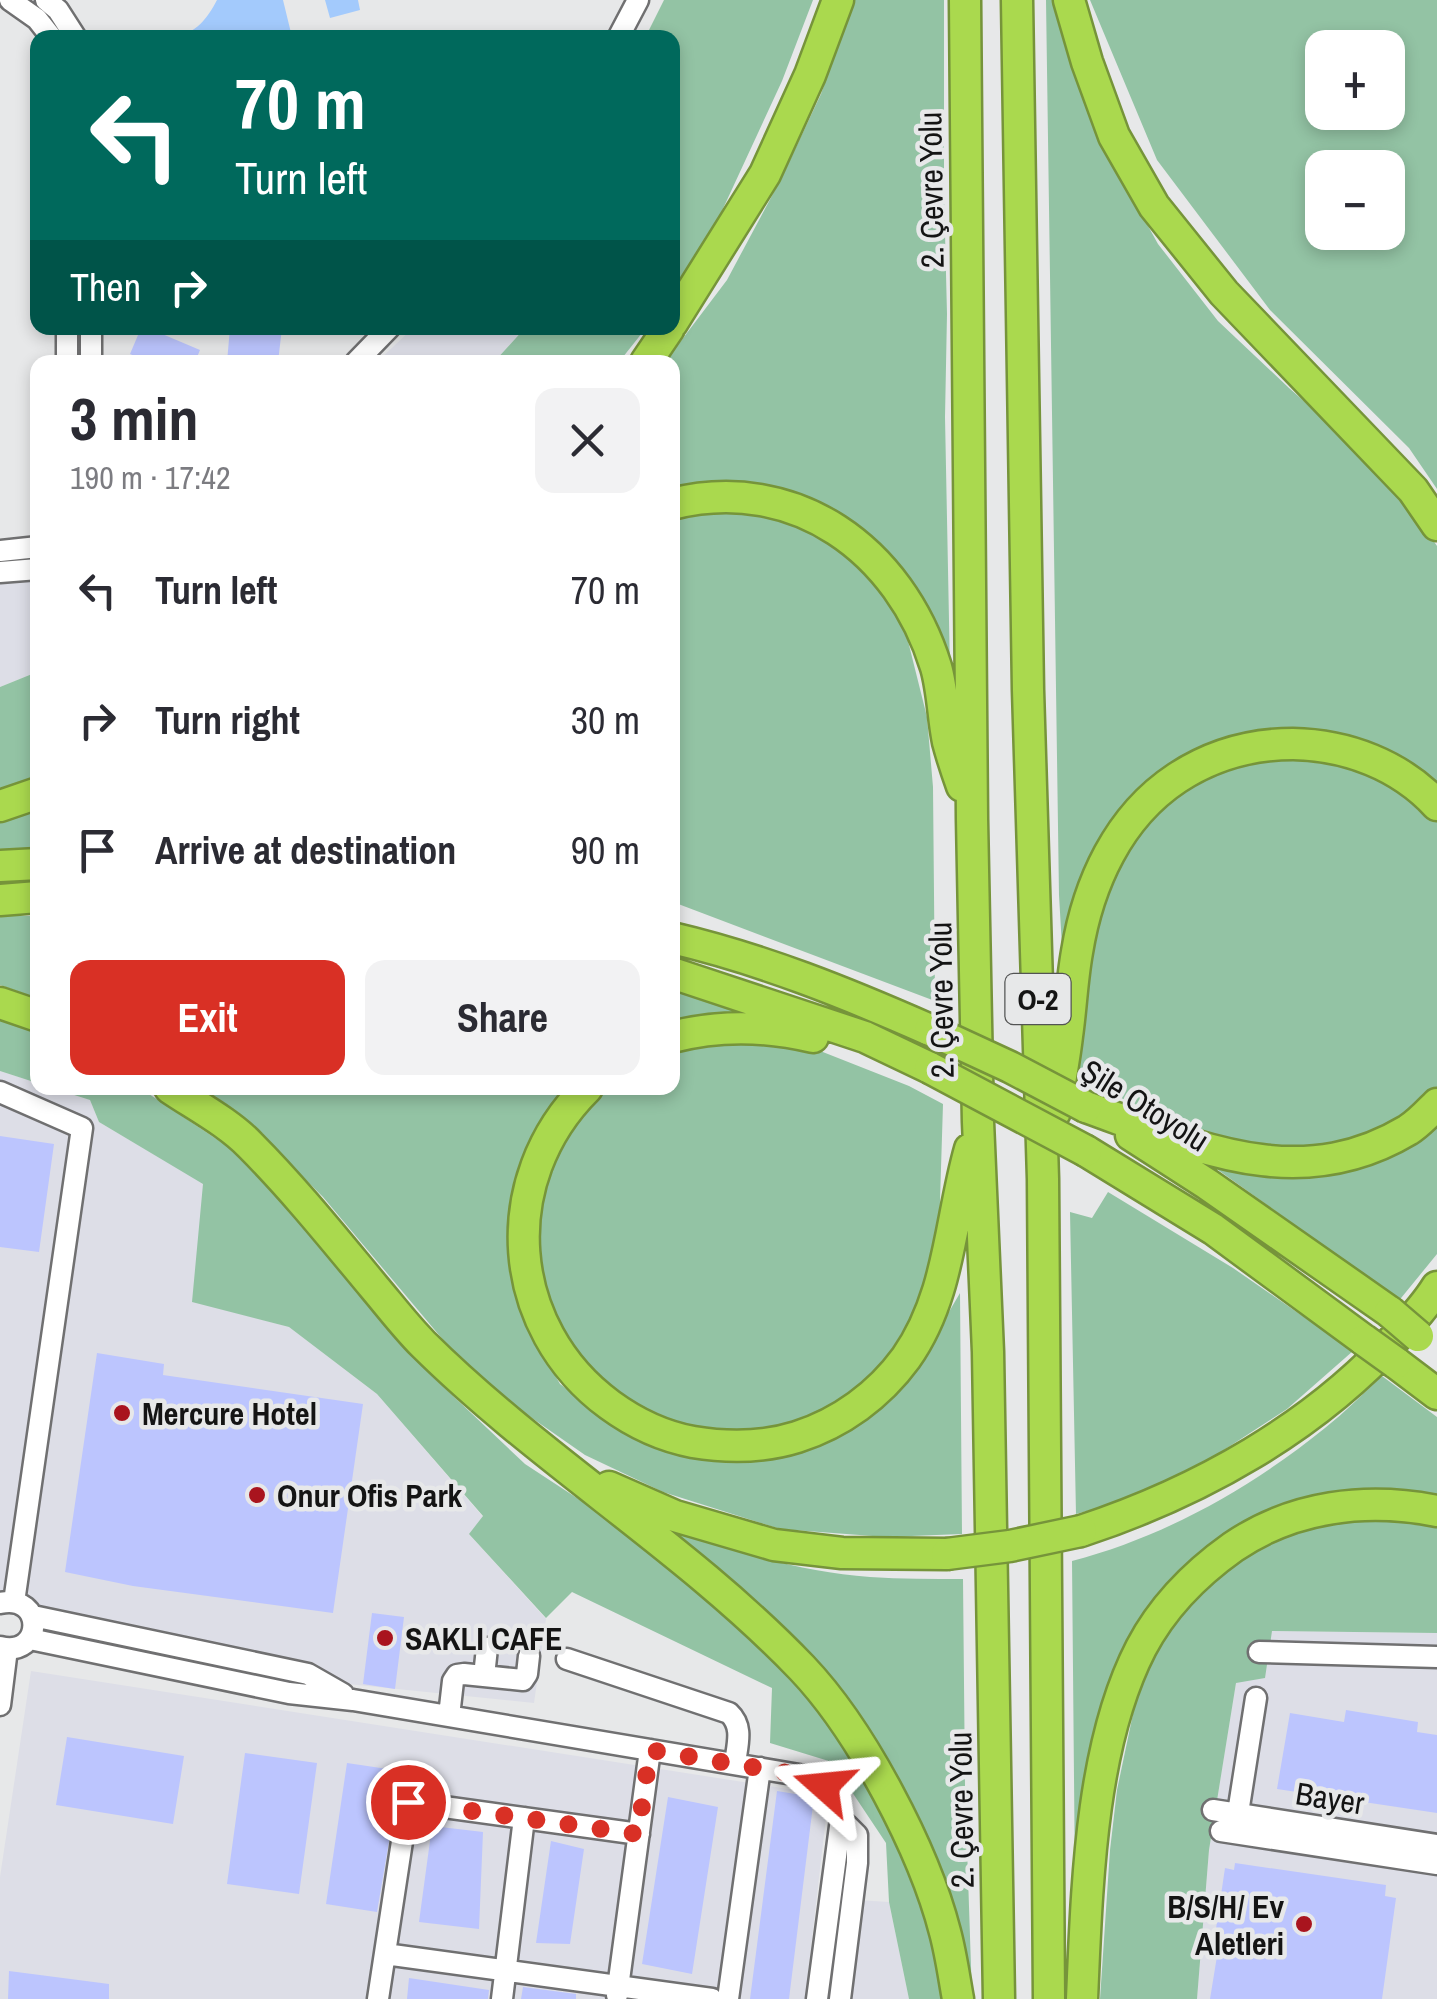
<!DOCTYPE html>
<html lang="en">
<head>
<meta charset="utf-8">
<style>
	body { margin:0; font-family:"Archivo Narrow",sans-serif; background:#f2f2f3; color:#2b2b33; height:100vh; display:flex; flex-direction:column; font-size:38px; white-space:nowrap }
	* { box-sizing:border-box; margin:0 }
	p { font-size:32px; color:#7c7c81 }
	.icon { flex:none; width:55px; height:55px; fill:none; stroke:currentColor; stroke-width:2; stroke-linecap:round; stroke-linejoin:round }
	.map { position:relative; flex:1; overflow:hidden }
	.drawer { position:absolute; left:30px; top:355px; width:650px; height:740px; display:flex; flex-direction:column; background:#fff; border-radius:20px; box-shadow:0 5px 15px #0003 }
	.drawer>* { flex:none }
	.guide { position:absolute; left:30px; top:30px; width:650px; height:305px; border-radius:20px; box-shadow:0 5px 15px #0003; background:#00695c; color:#fff; overflow:hidden }
	.controls { position:absolute; left:1305px; top:30px; display:grid; gap:20px }
	.controls a { display:grid; place-items:center; width:100px; height:100px; border-radius:20px; background:#fff; box-shadow:0 5px 15px #0003; font-size:50px }
	.pin { position:absolute; display:grid; place-items:center; width:85px; height:85px; color:#fff; margin:-42px; border:5px solid #fff; border-radius:50%; box-shadow:0 2px 10px #0007 }
	.me { position:absolute; width:110px; margin:-55px; rotate:288deg; stroke-linejoin:round; filter:drop-shadow(0 0 8px #0008) }
	.turn { display:flex; align-items:center; gap:35px; height:210px; padding:0 40px; font-size:45px }
	.turn .icon { width:130px; height:130px; stroke-width:2.5 }
	.turn b { display:block; font-size:70px; line-height:85px }
	.then { display:flex; align-items:center; height:95px; padding:0 40px; background:#0003; gap:20px; font-size:38px }
	.round { display:grid; place-items:center; flex:none; width:105px; height:105px; border-radius:20px; background:#f2f2f3 }
	.summary { display:flex; align-items:center; justify-content:space-between; height:170px; padding:0 40px }
	h1 { font-size:60px; font-weight:700; line-height:75px }
	.primary-button { display:flex; gap:20px; margin-top:auto; padding:20px 40px }
	.primary-button a { flex:1; height:115px; border-radius:20px; background:#d93025; color:#fff; font-size:40px; font-weight:700; line-height:115px; text-align:center }
	.primary-button a+a { background:#f2f2f3; color:#2b2b33 }
	ul { padding:0; list-style:none }
	li { display:flex; align-items:center; gap:30px; height:130px; padding:0 40px }
	li div { flex:1 }
	li b { display:block; font-size:38px }
	li em { font-style:normal }
	.map>svg:first-child { display:block }
</style>
</head>
<body>
<div class="map">
<svg width="1437" height="1999" viewBox="0 0 1437 1999">
	<rect width="100%" height="100%" fill="#e7e8e9"/>
	<!-- built -->
	<path fill="#dddee7" d="M413 328H525L494 362H377Z
		M37 567V672L0 687V570Z
		M0 1071 37 1083 38 1088H51L90 1100 99 1122 204 1184 193 1301 289 1327 377 1394 483 1517 469 1534 546 1619 534 1703 348 1684 312 1662 0 1601Z
		M1271 1631 1437 1633V1999H1197L1209 1850 1236 1683Z
		M31 1671 801 1791 818 1795 826 1817 805 1999H0V1877Z
		M857 1900 889 1902 909 1999H844Z"/>
	<!-- green -->
	<path fill="#93c3a4" fill-rule="evenodd" d="M664 0H813L782 81 702 254 673 292 672 38H645Z
		M854 0H944V193L947 314 945 417 950 671 816 505 754 484 700 483 673 488 672 362H665L727 280 783 175 821 94Z
		M1046 0H1053L1068 56 1096 132 1158 244 1218 321 1289 388 1331 425 1401 493 1437 546V787L1374 748 1174 766 1066 947H1062L1059 895Z
		M1090 0H1437V489L1409 448 1270 310 1157 160ZM1322 48H1388V112H1322ZM1322 168H1388V232H1322Z
		M525 328H646L619 362H494Z
		M710 508 772 514 828 537 875 579 906 633 927 717 933 787 935 1001 673 902V518Z
		M37 672V779L0 790V687Z
		M1332 757 1391 779 1437 819V1088L1405 1117 1341 1145 1275 1149 1195 1133 1077 1077 1087 983 1097 928 1109 879 1130 838 1157 809 1192 782 1235 761Z
		M37 811V848L0 851V823Z
		M0 916H37V998L0 985Z
		M673 991 742 1012 673 1027Z
		M0 1018 37 1033V1083L0 1071Z
		M725 1039 800 1043 909 1086 943 1104 939 1233 920 1303 882 1365 834 1409 780 1431 728 1434 683 1427 645 1411 613 1392 591 1370 558 1330 538 1274 533 1225 547 1167 569 1122 601 1088H672L673 1051Z
		M52 1088H140L239 1154 434 1378 525 1464 583 1502 726 1609 794 1673 852 1754 911 1860 948 1999H909L889 1902 886 1843 832 1762 770 1743 772 1688 572 1592 546 1618 469 1534 483 1516 377 1394 289 1327 192 1302 203 1184 99 1122 90 1100Z
		M203 1088H574L514 1202 536 1341 560 1384 614 1423 813 1444 929 1346 960 1293 962 1534 886 1537 780 1529 663 1492 585 1455 519 1409 460 1360 323 1197 239 1113Z
		M1437 1119V1254L1397 1303 1334 1253 1207 1162 1281 1176 1311 1177 1348 1169Z
		M1108 1192 1233 1268 1353 1351 1287 1409 1210 1459 1149 1494 1076 1514 1070 1212 1092 1218Z
		M1382 1376 1437 1417V1500L1313 1499 1158 1597 1075 1885 1072 1561C1164 1537 1251 1488 1325 1428 1345 1412 1363 1394 1382 1376Z
		M1324 1517 1437 1520V1633L1272 1631 1265 1678 1236 1683 1209 1850 1197 1999H1100L1110 1850 1117 1790 1137 1695 1174 1616 1235 1556Z
		M667 1529C733 1551 801 1572 870 1577 901 1579 932 1579 963 1579L965 1786 972 1997 859 1718 807 1649Z"/>
	<!-- water -->
	<path fill="#a3cafc" d="M217 0H283L292 37H175C196 33 207 19 217 0Z
		M325 0H358L360 10 330 18Z"/>
	<!-- building -->
	<path fill="#bcc5fe" d="M141 328H148L200 350 195 362H148L130 354Z
		M230 328H282L278 362H227Z
		M0 1136 54 1144 39 1252 0 1247Z
		M97 1353 164 1364 163 1375 363 1404 333 1613 133 1586 65 1572Z
		M372 1613 404 1617 395 1689 363 1684Z
		M1346 1710 1418 1722 1417 1732 1437 1735V1813L1277 1789 1290 1713 1344 1722Z
		M67 1737 184 1756 173 1824 56 1805Z
		M245 1753 317 1763 299 1894 227 1884Z
		M347 1763 401 1771 377 1912 326 1904Z
		M777 1791 814 1797 789 1999H750Z
		M668 1797 718 1807 692 1974 642 1964Z
		M432 1826 483 1832 479 1929 419 1922Z
		M551 1841 584 1849 570 1944 536 1943Z
		M1235 1863 1386 1885 1385 1896 1396 1898 1382 1999H1210L1218 1950 1213 1949 1225 1868 1234 1870Z
		M9 1971 109 1984V1999H8Z
		M409 1978 489 1990 488 1999H407Z
		M523 1987 576 1994V1999H521Z"/>
	<g fill="none" stroke-linecap="round" stroke-linejoin="round">
		<!-- minor casing -->
		<g stroke="#707071" stroke-width="25">
			<path id="minor" d="M10 0 37 19 52 38
				M46 0 58 10 76 38
				M618 38 638 0
				M67 328V362
				M91 362V328
				M356 362 389 328
				M0 551 38 547
				M0 572 38 569
				M0 1092 82 1128 14 1602
				M0 1603C45 1593 44 1658 0 1647
				M33 1616 308 1674 343 1694
				M30 1639 289 1693 353 1700 805 1776 824 1786 841 1819 817 1999
				M1259 1652 1437 1657
				M567 1659 729 1713C744 1727 737 1745 735 1764
				M484 1676 487 1648
				M0 1705 7 1649
				M449 1716 453 1681 457 1675 464 1674 523 1680 527 1674 529 1656
				M1213 1810 1437 1845
				M1238 1813 1256 1698
				M1221 1831 1437 1864
				M385 1954 712 1999
				M617 1995 650 1750
				M378 1999 408 1802 639 1834
				M502 1999 524 1818
				M728 1999 760 1768
				M840 1999 857 1863V1835L841 1819"/>
		</g>
		<!-- highway casing -->
		<g stroke="#76943a" stroke-width="35">
			<path id="highway" d="M965 0 972 819 978 1122 988 1352 999 1999
				M1017 0 1028 690 1043 1179 1049 1999
				M1069 0 1087 62 1114 136 1154 206 1224 293 1413 490 1437 525
				M672 323 765 174 810 75 838 0
				M646 362 669 328
				M672 504C795 473 900 550 936 667 943 691 943 718 948 742 952 757 957 772 962 786
				M0 806 38 793
				M0 866 38 864
				M0 900 38 897
				M672 938C762 959 846 993 930 1030
				M672 973 865 1037 930 1068
				M0 1003 38 1016
				M672 1037C718 1025 767 1026 813 1037
				M170 1088C195 1105 229 1123 250 1145 294 1189 334 1239 374 1287 390 1306 406 1327 423 1344 541 1461 687 1548 802 1668 861 1730 924 1850 945 1932 951 1954 954 1977 958 1999
				M587 1088C494 1180 505 1328 610 1405 636 1424 661 1436 693 1442 729 1448 762 1448 797 1437 841 1423 879 1395 906 1358 950 1296 950 1219 970 1149
				M1086 1107C1195 1146 1298 1196 1408 1130 1419 1123 1428 1113 1437 1104
				M1055 1112C1059 1087 1064 1062 1067 1036 1071 1008 1072 980 1077 952 1088 884 1118 817 1177 778 1212 755 1252 744 1293 744 1347 745 1400 765 1437 805
				M1131 1135 1207 1184 1390 1312
				M1086 1151 1213 1229 1364 1340
				M1396 1363 1437 1394
				M609 1487 675 1516 774 1545 842 1553 947 1554
				M1081 1531C1199 1492 1314 1428 1398 1335 1412 1320 1426 1305 1437 1287
				M1082 1999C1087 1888 1090 1747 1141 1648 1163 1606 1195 1574 1233 1547 1293 1506 1366 1497 1437 1511"/>
		</g>
		<!-- minor -->
		<use href="#minor" stroke="#fff" stroke-width="20"/>
		<!-- highway -->
		<use href="#highway" stroke="#aad94e" stroke-width="30"/>
		<!-- highway-bridge casing -->
		<g stroke="#76943a" stroke-width="35" stroke-linecap="butt">
			<path id="highway-bridge" d="M930 1030 1010 1067 1086 1107
				M930 1068 1086 1151
				M1390 1312 1418 1336
				M1364 1340 1396 1363
				M947 1554 1010 1546 1081 1531"/>
		</g>
		<!-- highway-bridge -->
		<use href="#highway-bridge" stroke="#aad94e" stroke-width="30"/>
	</g>
	<g fill="none" stroke-linecap="round" stroke-linejoin="round">
		<!-- route -->
		<path stroke="#d93025" stroke-width="18" stroke-dasharray="0 32.4" d="M408 1802 638 1834 650 1750 806 1776 824 1786"/>
	</g>
	<!-- markers -->
	<g fill="#a9141e" stroke="#e7e8e9" stroke-width="4">
		<circle cx="122" cy="1413" r="10"/>
		<circle cx="257" cy="1495" r="10"/>
		<circle cx="385" cy="1638" r="10"/>
		<circle cx="1304" cy="1924" r="10"/>
	</g>
	<g text-anchor="middle" dominant-baseline="central" stroke-width="9" stroke-linejoin="round" paint-order="stroke">
		<!-- shield labels -->
		<rect fill="#e7e8e9" stroke="#535454" stroke-width="2.5" x="1005.5" y="974" width="65" height="50" rx="8"/>
		<g font-size="30" font-weight="bold" fill="#141414">
			<text x="1038" y="999">O-2</text>
		</g>
		<!-- street labels -->
		<g font-size="32" fill="#141414" stroke="#e7e8e9">
			<text transform="translate(931 190) rotate(-91)">2. Çevre Yolu</text>
			<text transform="translate(941 1000) rotate(-91)">2. Çevre Yolu</text>
			<text transform="translate(1145 1105) rotate(32)">Şile Otoyolu</text>
			<text transform="translate(1330 1798) rotate(9)">Bayer</text>
			<text transform="translate(961 1810) rotate(-91)">2. Çevre Yolu</text>
		</g>
		<!-- poi labels -->
		<g font-size="32" font-weight="bold" fill="#141414" stroke="#e7e8e9" text-anchor="start">
			<text x="142" y="1413">Mercure Hotel</text>
			<text x="277" y="1495">Onur Ofis Park</text>
			<text x="405" y="1638">SAKLI CAFE</text>
			<text x="1284" y="1906" text-anchor="end">B/S/H/ Ev<tspan x="1284" dy="37">Aletleri</tspan></text>
		</g>
	</g>
</svg>
<div class="controls">
<a>+</a>
<a>−</a>
</div>
<div class="pin" style="left:408px;top:1802px;background:#d93025"><svg class="icon" aria-label="arrive" viewBox="0 0 24 24"><path d="M6 21V4h12l-3 4 3 4H6"/></svg></div>
<svg class="me" style="left:824px;top:1786px" viewBox="-20 -20 40 40"><path d="M0-17L14 15 0 8-14 15z" fill="#d93025" stroke="#fff" stroke-width="4"/></svg>
<div class="guide">
<div class="turn"><svg class="icon" aria-label="left" viewBox="0 0 24 24"><path d="M17 20v-9H6M10 6l-5 5 5 5"/></svg><div><b>70 m</b>Turn left</div></div>
<div class="then">Then<svg class="icon" aria-label="right" viewBox="0 0 24 24"><path d="M7 20v-9h11M14 6l5 5-5 5"/></svg></div>
</div>
<section class="drawer">
<div class="summary"><div><h1>3 min</h1><p>190 m · 17:42</p></div><a class="round"><svg class="icon" aria-label="close" viewBox="0 0 24 24"><path d="M6 6l12 12M18 6L6 18"/></svg></a></div>
<ul>
<li><svg class="icon" aria-label="left" viewBox="0 0 24 24"><path d="M17 20v-9H6M10 6l-5 5 5 5"/></svg><div><b>Turn left</b></div><em>70 m</em></li>
<li><svg class="icon" aria-label="right" viewBox="0 0 24 24"><path d="M7 20v-9h11M14 6l5 5-5 5"/></svg><div><b>Turn right</b></div><em>30 m</em></li>
<li><svg class="icon" aria-label="arrive" viewBox="0 0 24 24"><path d="M6 21V4h12l-3 4 3 4H6"/></svg><div><b>Arrive at destination</b></div><em>90 m</em></li>
</ul>
<div class="primary-button"><a>Exit</a><a>Share</a></div>
</section>
</div>
</body>
</html>
